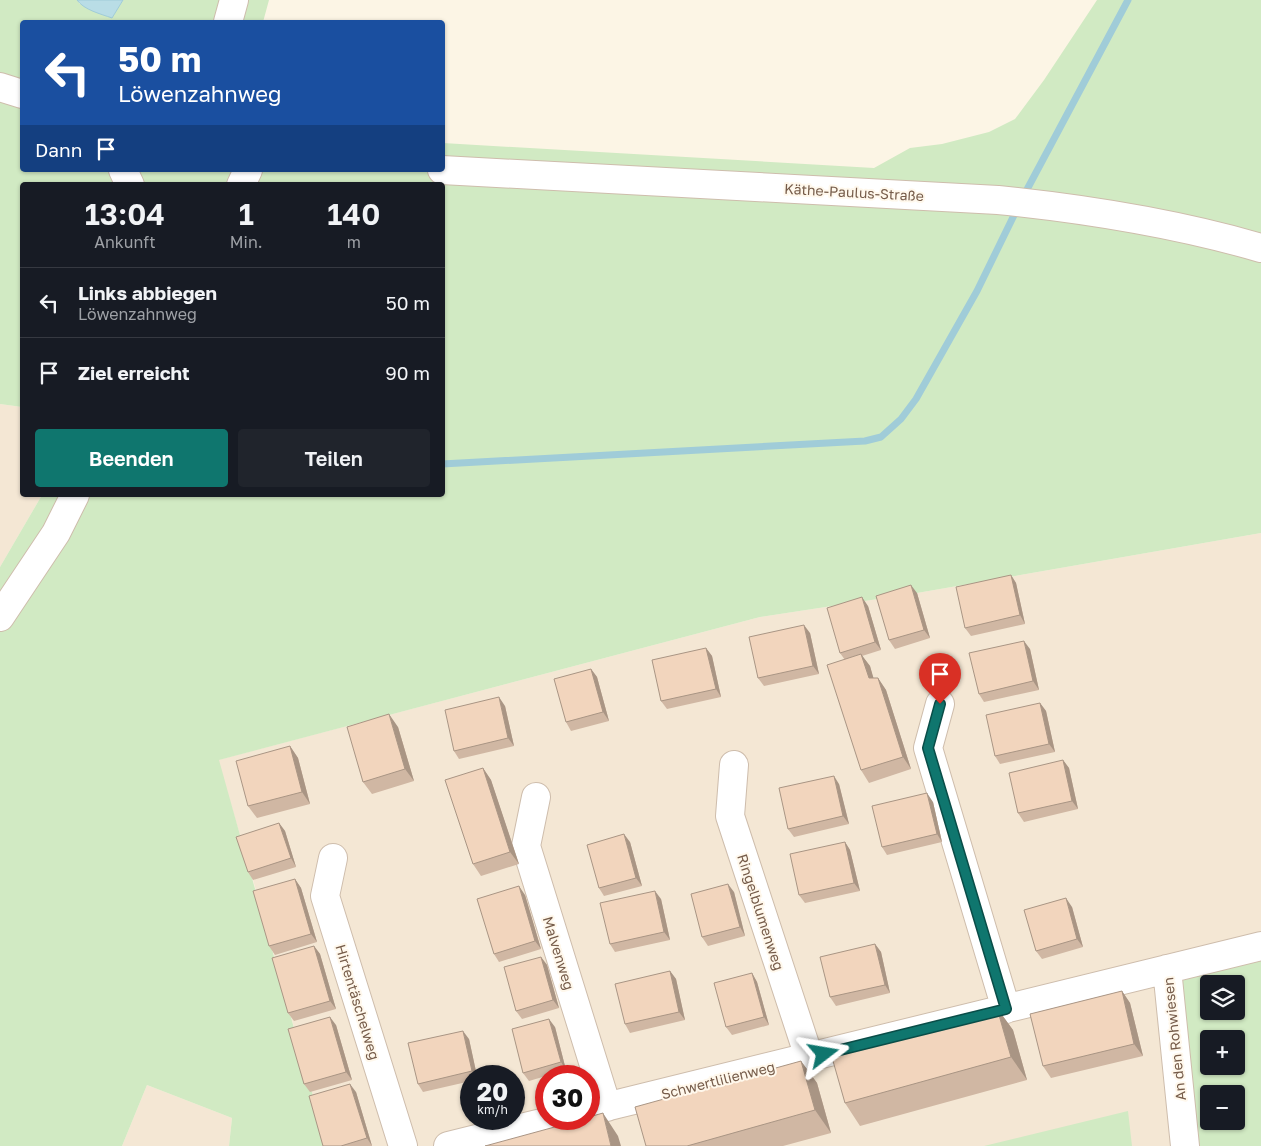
<!DOCTYPE html>
<html lang="de">
<head>
<meta charset="utf-8">
<style>
	body { margin:0; font-family:"Golos Text",sans-serif; background:#20242c; color:#f1f3f6; height:100vh; display:flex; flex-direction:column; font-size:19px; white-space:nowrap }
	* { box-sizing:border-box; margin:0 }
	p { font-size:16px; color:#9ea1a6 }
	.icon { flex:none; width:28px; height:28px; fill:none; stroke:currentColor; stroke-width:2; stroke-linecap:round; stroke-linejoin:round }
	.map { position:relative; flex:1; overflow:hidden }
	.details { position:absolute; left:20px; top:182px; width:425px; height:315px; display:flex; flex-direction:column; background:#171b24; border-radius:5px; box-shadow:0 1px 4px #0004 }
	.details>* { flex:none }
	.hud { position:absolute; left:20px; top:20px; width:425px; height:152px; border-radius:5px; box-shadow:0 1px 4px #0004; background:#1a4fa0; color:#fff; overflow:hidden }
	.fabs { position:absolute; left:1200px; top:975px; display:grid; gap:10px }
	.fabs a { display:grid; place-items:center; width:45px; height:45px; border-radius:5px; background:#171b24; box-shadow:0 1px 4px #0004; font-size:25px }
	.speed { position:absolute; left:460px; top:1065px; display:flex; gap:10px; font-size:25px; font-weight:700; text-align:center }
	.speed>* { display:grid; place-content:center; width:65px; height:65px; border-radius:50%; background:#171b24; box-shadow:0 1px 4px #0004; line-height:1 }
	.speed small { font-size:12px; font-weight:400 }
	.speed .limit { border:8px solid #d22; background:#fff; color:#111 }
	.pin { position:absolute; display:grid; place-items:center; width:42px; height:42px; color:#fff; margin:-51px -21px; border-radius:50% 50% 50% 0; rotate:-45deg; box-shadow:0 0 5px #0007 }
	.pin .icon { rotate:45deg }
	.me { position:absolute; width:55px; margin:-28px; rotate:76deg; stroke-linejoin:round; filter:drop-shadow(0 0 4px #0008) }
	.turn { display:flex; align-items:center; gap:18px; height:105px; padding:0 15px; font-size:22px }
	.turn .icon { width:65px; height:65px; stroke-width:2.5 }
	.turn b { display:block; font-size:35px; line-height:42px }
	.then { display:flex; align-items:center; height:48px; padding:0 15px; background:#0003; gap:10px; font-size:19px }
	.eta { display:flex; justify-content:space-evenly; align-items:center; height:85px; text-align:center }
	.eta b { font-size:30px; font-weight:600; line-height:35px }
	.primary-button { display:flex; gap:10px; margin-top:auto; padding:10px 15px }
	.primary-button a { flex:1; height:58px; border-radius:5px; background:#0f766e; color:#fff; font-size:20px; font-weight:600; line-height:58px; text-align:center }
	.primary-button a+a { background:#20242c; color:#f1f3f6 }
	ul { padding:0; list-style:none }
	li { display:flex; align-items:center; gap:15px; height:70px; padding:0 15px; border-top:1px solid #363941 }
	li div { flex:1 }
	li b { display:block; font-size:19px }
	li em { font-style:normal }
	.map>svg:first-child { display:block }
</style>
</head>
<body>
<div class="map">
<svg width="1261" height="1146" viewBox="0 0 1261 1146">
	<rect width="100%" height="100%" fill="#fcf5e5"/>
	<!-- residential -->
	<path fill="#f4e7d4" fill-rule="evenodd" d="M0 404 22 407V495H42L0 567Z
		M1261 533V946L1167 969 1185 1146H327L253 880 218 760 760 617 917 593ZM471 1076H514V1119H471ZM546 1076H589V1119H546Z
		M147 1085 232 1118 229 1146H122Z"/>
	<!-- green -->
	<path fill="#d1eac3" fill-rule="evenodd" d="M0 0H77L80 4 112 17 123 0H269L263 22H22V170H442L443 143 874 168 910 148 942 144 989 132 1015 119 1044 80 1097 0H1261V533L917 593 760 617 219 760 327 1146H229L232 1118 147 1085 122 1146H0V567L42 495H442V185H22V407L0 404Z
		M1261 946V1146H1185L1167 969ZM1209 984H1236V1011H1209ZM1209 1039H1236V1066H1209ZM1209 1094H1236V1121H1209Z
		M1128 1111 1132 1146H984Z"/>
	<!-- water -->
	<path fill="#b9dde6" stroke="#a0ccd8" d="M77 0H123L112 18C101 14 84 10 77 0Z"/>
	<g fill="none" stroke-linecap="round" stroke-linejoin="round">
		<!-- stream -->
		<path stroke="#a0ccd8" stroke-width="7" d="M1023 197 1128 0
			M442 464 865 441 881 437 901 419 916 399 977 291 1017 209"/>
		<!-- minor casing -->
		<g stroke="#cebdac" stroke-width="30">
			<path id="minor" d="M228 22 234 0
				M0 87 22 94
				M123 170 130 185
				M442 170 998 200C1087 209 1175 223 1261 248
				M241 185 248 170
				M0 617 56 533 75 495
				M940 704 928 748 1006 1009
				M734 765 730 816 809 1057
				M536 797 526 846 607 1107
				M333 858 325 896 403 1146
				M1167 969 1185 1146
				M589 1111 1261 946
				M448 1146 558 1119"/>
		</g>
		<!-- minor -->
		<use href="#minor" stroke="#fff" stroke-width="28"/>
	</g>
	<!-- wall -->
	<path fill="#d0b7a3" d="M1011 575 1016 583 1025 624 971 636 965 628Z
		M917 593 930 638 895 649 889 640Z
		M868 606 881 650 862 656 870 666 873 678H878L886 690 911 769 869 783 861 770 845 660 840 653Z
		M810 633 819 674 764 686 758 678Z
		M706 648 712 656 721 697 667 709 661 701Z
		M1030 649 1039 690 984 702 979 694Z
		M591 669 597 677 609 721 571 731 566 722Z
		M1040 703 1046 711 1055 752 1000 764 995 756Z
		M505 706 514 746 459 759 454 751Z
		M398 727 414 781 372 794 363 782Z
		M290 746 298 758 310 804 257 818 248 806Z
		M1063 760 1069 768 1078 809 1024 822 1018 813Z
		M483 768 491 780 519 864 481 876 473 864Z
		M839 784 849 824 794 837 788 829Z
		M933 802 942 842 887 855 882 847Z
		M279 823 285 831 296 867 253 880 248 872Z
		M630 842 642 886 604 896 599 888Z
		M845 842 850 850 860 891 805 903 799 895Z
		M295 879 301 888 317 942 275 955 269 946Z
		M734 892 745 936 708 946 702 937Z
		M525 895 541 949 499 962 494 954Z
		M661 899 670 940 615 952 610 944Z
		M1072 907 1083 947 1042 959 1036 951Z
		M875 944 881 952 890 993 836 1006 830 997Z
		M314 946 320 954 336 1009 294 1021 288 1013Z
		M541 957 547 965 559 1008 522 1019 516 1011Z
		M670 971 676 979 685 1020 630 1033 625 1024Z
		M752 973 757 982 769 1025 732 1035 726 1027Z
		M1122 991 1130 1003 1143 1056 1051 1078 1043 1066Z
		M997 1008 1013 1030 1027 1080 860 1126 845 1103Z
		M336 1025 352 1080 310 1092 304 1084Z
		M555 1027 566 1070 529 1081 523 1073Z
		M469 1039 477 1076H471V1081L423 1092 418 1084Z
		M801 1061 817 1083 831 1133 783 1146H646Z
		M356 1092 372 1146H323Z"/>
	<!-- shaded-wall -->
	<path fill="#a99584" d="M1011 575 1016 583 1025 624 1020 615Z
		M911 585 917 593 930 638 924 630Z
		M862 597 868 606 881 650 875 642Z
		M804 625 810 633 819 674 813 666Z
		M1024 641 1030 649 1039 690 1033 681Z
		M706 648 712 656 721 697 716 689Z
		M861 654 870 666 877 690 869 678Z
		M591 669 597 677 609 721 603 712Z
		M878 678 886 690 911 769 903 757Z
		M499 697 505 706 514 746 508 738Z
		M1040 703 1046 711 1055 752 1049 744Z
		M389 714 398 727 414 781 405 769Z
		M290 746 298 758 310 804 302 792Z
		M1063 760 1069 768 1078 809 1072 801Z
		M483 768 491 780 519 864 510 852Z
		M834 776 839 784 849 824 843 816Z
		M927 793 933 802 942 842 937 834Z
		M279 823 285 831 296 867 291 858Z
		M624 834 630 842 642 886 636 878Z
		M845 842 850 850 860 891 854 883Z
		M295 879 301 888 317 942 311 934Z
		M728 884 734 892 745 936 740 927Z
		M519 886 525 895 541 949 535 941Z
		M655 891 661 899 670 940 664 932Z
		M1066 898 1072 907 1083 947 1077 939Z
		M875 944 881 952 890 993 885 985Z
		M314 946 320 954 336 1009 330 1001Z
		M541 957 547 965 559 1008 553 1000Z
		M670 971 676 979 685 1020 679 1012Z
		M752 973 757 982 769 1025 764 1017Z
		M1122 991 1130 1003 1143 1056 1134 1044Z
		M997 1008 1013 1030 1027 1080 1011 1057Z
		M330 1017 336 1025 352 1080 346 1072Z
		M549 1019 555 1027 566 1070 561 1062Z
		M463 1031 469 1039 477 1076H476L472 1071Z
		M801 1061 817 1083 831 1133 815 1110Z
		M350 1084 356 1092 372 1146 367 1138Z
		M603 1113 618 1136 621 1146H611Z"/>
	<!-- building -->
	<path fill="#f2d5bd" stroke="#a99584" d="M1011 575 1020 615 965 628 956 587Z
		M911 585 924 630 889 640 876 596Z
		M862 597 875 642 840 653 827 608Z
		M804 625 813 666 758 678 749 637Z
		M1024 641 1033 681 979 694 969 653Z
		M706 648 716 689 661 701 652 660Z
		M861 654 869 678H878L903 757 861 770 827 665Z
		M591 669 603 712 566 722 554 679Z
		M499 697 508 738 454 751 445 710Z
		M1040 703 1049 744 995 756 986 715Z
		M389 714 405 769 363 782 347 727Z
		M290 746 302 792 248 806 236 761Z
		M1063 760 1072 801 1018 813 1009 773Z
		M483 768 510 852 473 864 445 780Z
		M834 776 843 816 788 829 779 788Z
		M927 793 937 834 882 847 872 806Z
		M279 823 291 858 248 872 236 837Z
		M624 834 636 878 599 888 587 845Z
		M845 842 854 883 799 895 790 854Z
		M295 879 311 934 269 946 253 891Z
		M728 884 740 927 702 937 691 894Z
		M519 886 535 941 494 954 477 899Z
		M655 891 664 932 610 944 600 903Z
		M1066 898 1077 939 1036 951 1024 910Z
		M875 944 885 985 830 997 820 957Z
		M314 946 330 1001 288 1013 272 958Z
		M541 957 553 1000 516 1011 504 967Z
		M670 971 679 1012 625 1024 615 984Z
		M752 973 764 1017 726 1027 714 983Z
		M1122 991 1134 1044 1043 1066 1030 1014Z
		M997 1008 1011 1057 845 1103 831 1054Z
		M330 1017 346 1072 304 1084 288 1029Z
		M549 1019 561 1062 523 1073 512 1029Z
		M463 1031 472 1071 418 1084 408 1043Z
		M801 1061 815 1110 687 1146H646L635 1107Z
		M350 1084 367 1138 341 1146H323L309 1096Z
		M603 1113 611 1146H485L584 1119H589V1117Z"/>
	<g fill="none" stroke-linecap="round" stroke-linejoin="round">
		<!-- route casing -->
		<g stroke="#0a4d48" stroke-width="12">
			<path id="route" d="M824 1054 1006 1009 928 748 940 704"/>
		</g>
		<!-- route -->
		<use href="#route" stroke="#0f766e" stroke-width="9"/>
	</g>
	<g text-anchor="middle" dominant-baseline="central" stroke-width="4" stroke-linejoin="round" paint-order="stroke">
		<!-- street labels -->
		<g font-size="14" fill="#765c4a" stroke="#fff8ec">
			<text transform="translate(854 192) rotate(3)">Käthe-Paulus-Straße</text>
			<text transform="translate(761 912) rotate(72)">Ringelblumenweg</text>
			<text transform="translate(559 953) rotate(73)">Malvenweg</text>
			<text transform="translate(358 1002) rotate(73)">Hirtentäschelweg</text>
			<text transform="translate(1174 1039) rotate(-96)">An den Rohwiesen</text>
			<text transform="translate(718 1080) rotate(-14)">Schwertlilienweg</text>
		</g>
	</g>
</svg>
<div class="fabs">
<a><svg class="icon" aria-label="layers" viewBox="0 0 24 24"><path d="M12 4l9 5-9 5-9-5zM3 14l9 5 9-5"/></svg></a>
<a>+</a>
<a>−</a>
</div>
<div class="speed"><div>20<small>km/h</small></div><div class="limit">30</div></div>
<div class="pin" style="left:940px;top:704px;background:#d93025"><svg class="icon" aria-label="arrive" viewBox="0 0 24 24"><path d="M6 21V4h12l-3 4 3 4H6"/></svg></div>
<svg class="me" style="left:824px;top:1054px" viewBox="-20 -20 40 40"><path d="M0-17L14 15 0 8-14 15z" fill="#0f766e" stroke="#fff" stroke-width="4"/></svg>
<div class="hud">
<div class="turn"><svg class="icon" aria-label="left" viewBox="0 0 24 24"><path d="M17 20v-9H6M10 6l-5 5 5 5"/></svg><div><b>50 m</b>Löwenzahnweg</div></div>
<div class="then">Dann<svg class="icon" aria-label="arrive" viewBox="0 0 24 24"><path d="M6 21V4h12l-3 4 3 4H6"/></svg></div>
</div>
<section class="details">
<div class="eta">
<div><b>13:04</b><p>Ankunft</p></div>
<div><b>1</b><p>Min.</p></div>
<div><b>140</b><p>m</p></div>
</div>
<ul>
<li><svg class="icon" aria-label="left" viewBox="0 0 24 24"><path d="M17 20v-9H6M10 6l-5 5 5 5"/></svg><div><b>Links abbiegen</b><p>Löwenzahnweg</p></div><em>50 m</em></li>
<li><svg class="icon" aria-label="arrive" viewBox="0 0 24 24"><path d="M6 21V4h12l-3 4 3 4H6"/></svg><div><b>Ziel erreicht</b></div><em>90 m</em></li>
</ul>
<div class="primary-button"><a>Beenden</a><a>Teilen</a></div>
</section>
</div>
</body>
</html>
